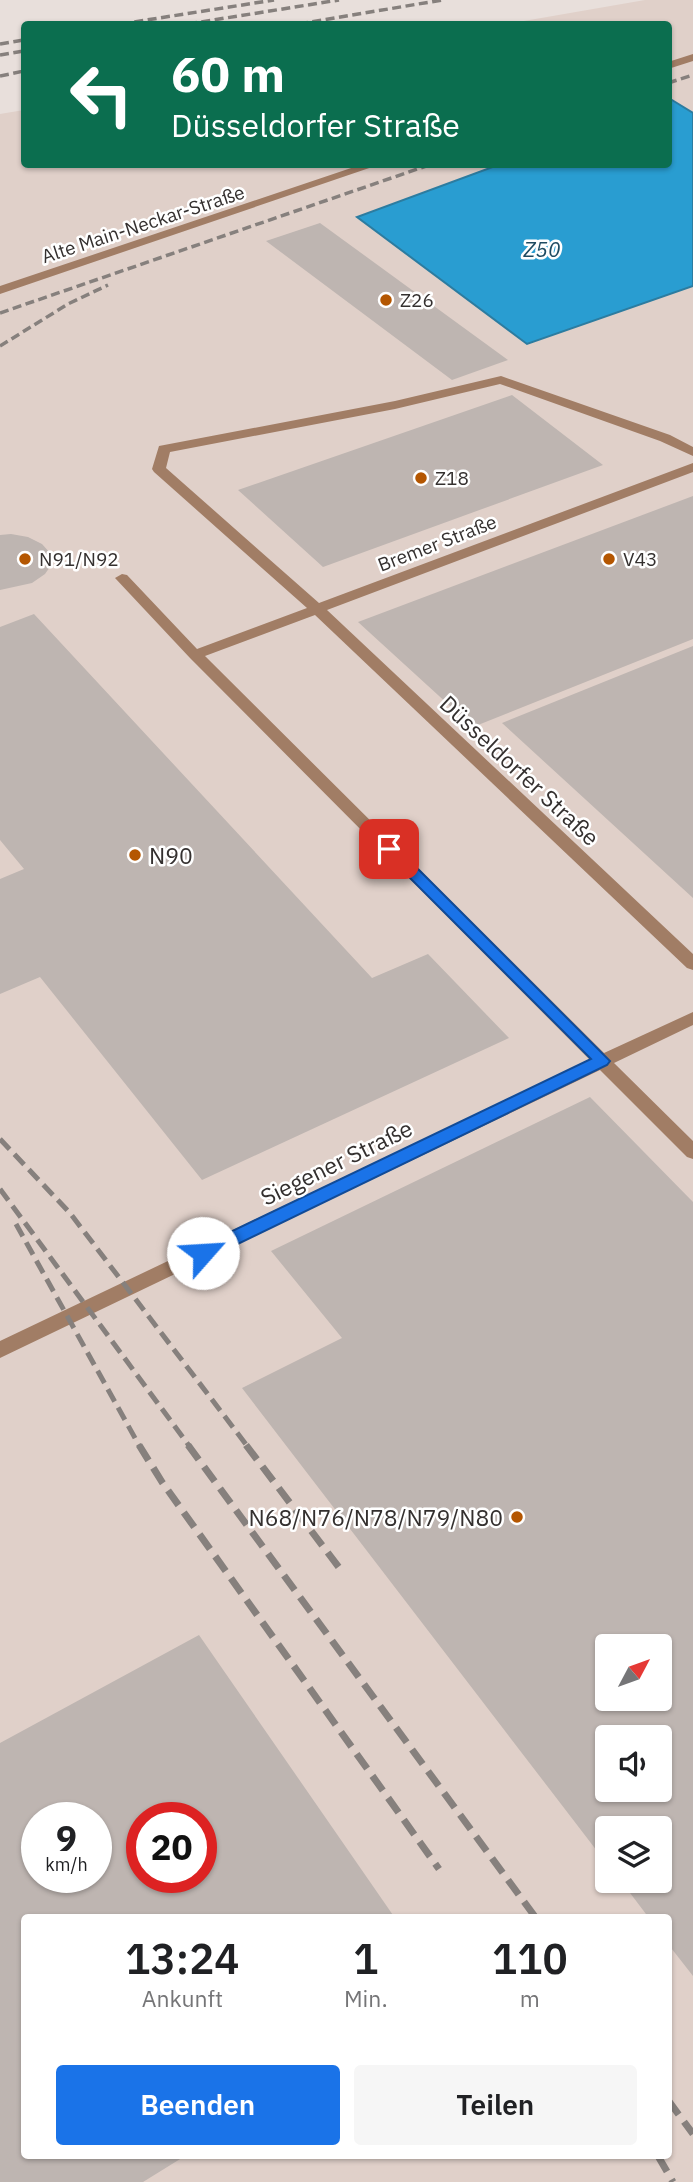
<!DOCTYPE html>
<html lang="de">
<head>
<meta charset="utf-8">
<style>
	body { margin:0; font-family:"IBM Plex Sans",sans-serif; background:#f6f6f6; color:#202124; height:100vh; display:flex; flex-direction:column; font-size:26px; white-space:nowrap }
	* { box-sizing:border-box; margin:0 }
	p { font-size:23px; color:#757577 }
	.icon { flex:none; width:38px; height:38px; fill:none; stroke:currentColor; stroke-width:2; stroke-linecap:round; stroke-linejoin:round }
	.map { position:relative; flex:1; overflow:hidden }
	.sheet { position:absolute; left:21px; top:1914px; width:651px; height:245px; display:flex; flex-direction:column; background:#fff; border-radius:7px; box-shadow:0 2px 5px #0004 }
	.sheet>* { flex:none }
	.top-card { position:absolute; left:21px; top:21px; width:651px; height:147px; border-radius:7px; box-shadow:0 2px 5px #0004; background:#0b6e4f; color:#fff; overflow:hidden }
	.needle { width:46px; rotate:49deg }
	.controls { position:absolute; left:595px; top:1634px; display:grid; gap:14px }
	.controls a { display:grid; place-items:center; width:77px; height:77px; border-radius:7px; background:#fff; box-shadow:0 2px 5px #0004; font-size:35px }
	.speed { position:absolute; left:21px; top:1802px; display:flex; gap:14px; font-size:35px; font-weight:700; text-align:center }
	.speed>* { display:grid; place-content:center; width:91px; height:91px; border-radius:50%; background:#fff; box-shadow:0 2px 5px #0004; line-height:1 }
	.speed small { font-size:18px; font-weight:400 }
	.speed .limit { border:10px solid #d22; background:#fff; color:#111 }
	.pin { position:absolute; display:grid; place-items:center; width:60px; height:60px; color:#fff; margin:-30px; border-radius:14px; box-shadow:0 4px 10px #0006 }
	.me { position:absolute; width:77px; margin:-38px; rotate:64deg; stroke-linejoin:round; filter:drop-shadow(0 0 5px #0008) }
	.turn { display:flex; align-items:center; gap:24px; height:147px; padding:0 35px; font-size:32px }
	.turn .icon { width:91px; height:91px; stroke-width:2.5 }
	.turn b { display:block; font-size:49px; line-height:60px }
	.eta { display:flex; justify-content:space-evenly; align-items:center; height:119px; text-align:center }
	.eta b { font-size:42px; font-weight:600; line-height:49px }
	.cta { display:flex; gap:14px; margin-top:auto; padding:14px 35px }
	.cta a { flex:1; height:80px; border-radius:7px; background:#1a73e8; color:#fff; font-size:28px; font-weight:600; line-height:80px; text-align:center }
	.cta a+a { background:#f6f6f6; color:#202124 }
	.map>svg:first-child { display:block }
</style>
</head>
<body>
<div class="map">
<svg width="693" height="2182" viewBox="0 0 693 2182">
	<rect width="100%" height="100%" fill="#e8dfdb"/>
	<!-- built -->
	<path fill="#e0d0c9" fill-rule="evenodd" d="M645 0H693V2182H0V114L24 110V164H668V24H507ZM607 1647H660V1699H607ZM607 1738H660V1790H607ZM37 1818H96V1878H37ZM142 1818H201V1878H142ZM607 1829H660V1881H607ZM24 1918H668V2156H24Z"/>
	<!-- water -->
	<path fill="#299dd1" stroke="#2c7ca0" stroke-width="2" d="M672 100 693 113V286L527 344 357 217 498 165 668 164 669 101Z"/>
	<!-- building -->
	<path fill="#beb5b1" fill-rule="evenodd" d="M320 223 508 360 452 380 266 241Z
		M512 395 603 465 323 567 238 490Z
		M693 496V639L473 727 358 622Z
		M11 534 28 537 42 544 50 553 52 564 45 574 32 583 0 590V535Z
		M34 614 372 978 428 954 509 1038 202 1180 40 977 0 994V879L24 869 0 840V627Z
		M693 646V898L502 723Z
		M590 1097 693 1202V1976L668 1944V1918H649L621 1881H660V1829H607V1864L242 1388 342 1338 271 1251ZM607 1647H660V1699H607ZM607 1738H660V1790H607Z
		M199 1635 395 1918H24V2156H185L143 2182H0V1743ZM37 1818H96V1878H37ZM142 1818H201V1878H142Z"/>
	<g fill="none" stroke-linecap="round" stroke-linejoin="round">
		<!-- minor -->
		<path fill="#a17d65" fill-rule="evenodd" d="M693 54V61L668 69V62Z
			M363 164H381L0 294V286Z
			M501 376 670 435 693 447V456L660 441 500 384 395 409 170 452 166 468 319 603 693 463V472L327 610 693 954V970L687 968 315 615 205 656 604 1053 693 1012V1025L614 1063 693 1141V1159L687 1157 600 1070 0 1358V1341L590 1060 190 658 115 578 122 574 127 575 197 649 307 608 154 472 152 469 159 446 395 401Z"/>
		<!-- rail-far2 -->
		<path stroke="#86807d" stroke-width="3.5" stroke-dasharray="9 4.5" stroke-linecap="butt" d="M121 24 274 0
			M188 24 339 0
			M299 24 442 0
			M0 44 24 40
			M0 55 24 51
			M0 76 24 71
			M668 83 693 75
			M0 313 432 164
			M0 346 68 304 108 285"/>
		<!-- rail-far1 -->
		<path stroke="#86807d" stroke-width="5" stroke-dasharray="14 7" stroke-linecap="butt" d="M0 1139 70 1213 248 1447
			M0 1189 190 1447
			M16 1224 140 1447"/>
		<!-- rail -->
		<path stroke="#86807d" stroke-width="7" stroke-dasharray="18 9" stroke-linecap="butt" d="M139 1445 162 1482 439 1869
			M188 1445 536 1918
			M246 1445 344 1574
			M668 2100 693 2134
			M658 2156 673 2182"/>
	</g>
	<!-- route -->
	<path fill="#1a73e8" stroke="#114b97" stroke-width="2" d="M389 844 394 845 610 1061 607 1065 209 1258H197L194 1253 197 1248 591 1059 381 849Z"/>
	<!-- markers -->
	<g fill="#b45601" stroke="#fff" stroke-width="2.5">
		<circle cx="386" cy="300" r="7"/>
		<circle cx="421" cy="478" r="7"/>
		<circle cx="25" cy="559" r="7"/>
		<circle cx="609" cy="559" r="7"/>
		<circle cx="135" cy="855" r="7"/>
		<circle cx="517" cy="1517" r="7"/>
	</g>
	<g text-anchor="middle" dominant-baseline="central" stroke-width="5" stroke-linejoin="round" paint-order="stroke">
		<!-- far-street labels -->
		<g font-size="19" fill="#34302f" stroke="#fff">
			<text transform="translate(143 224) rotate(-18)">Alte Main-Neckar-Straße</text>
			<text transform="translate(437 543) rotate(-21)">Bremer Straße</text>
		</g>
		<!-- far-poi labels -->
		<g font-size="19" fill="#34302f" stroke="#fff" text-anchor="start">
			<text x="400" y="300">Z26</text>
			<text x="435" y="478">Z18</text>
			<text x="39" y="559">N91/N92</text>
			<text x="623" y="559">V43</text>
		</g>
		<!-- far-water labels -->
		<g font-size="21" font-style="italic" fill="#1e4b62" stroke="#fff">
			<text x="542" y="249">Z50</text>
		</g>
		<!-- street labels -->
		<g font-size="23" fill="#34302f" stroke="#fff">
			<text transform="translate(520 770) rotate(43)">Düsseldorfer Straße</text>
			<text transform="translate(336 1162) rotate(-26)">Siegener Straße</text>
		</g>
		<!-- poi labels -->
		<g font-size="23" fill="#34302f" stroke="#fff" text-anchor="start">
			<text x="149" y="855">N90</text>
			<text x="503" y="1517" text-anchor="end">N68/N76/N78/N79/N80</text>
		</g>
	</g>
</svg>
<div class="controls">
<a><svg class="needle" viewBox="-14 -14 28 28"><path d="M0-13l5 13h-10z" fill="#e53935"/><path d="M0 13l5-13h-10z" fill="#757577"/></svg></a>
<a><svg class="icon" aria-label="sound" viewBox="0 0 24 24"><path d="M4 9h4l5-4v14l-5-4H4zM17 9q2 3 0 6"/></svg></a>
<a><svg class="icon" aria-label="layers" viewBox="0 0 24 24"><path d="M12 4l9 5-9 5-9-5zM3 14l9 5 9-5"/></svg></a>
</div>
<div class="speed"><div>9<small>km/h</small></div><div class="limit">20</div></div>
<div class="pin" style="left:389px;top:849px;background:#d93025"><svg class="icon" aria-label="arrive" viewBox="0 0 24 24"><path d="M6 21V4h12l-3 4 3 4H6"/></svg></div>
<svg class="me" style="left:203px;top:1253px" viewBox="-20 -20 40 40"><circle r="19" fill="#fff"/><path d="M0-13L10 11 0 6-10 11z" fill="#1a73e8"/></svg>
<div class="top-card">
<div class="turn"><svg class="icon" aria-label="left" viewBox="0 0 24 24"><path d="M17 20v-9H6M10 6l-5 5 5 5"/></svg><div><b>60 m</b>Düsseldorfer Straße</div></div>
</div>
<section class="sheet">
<div class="eta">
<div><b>13:24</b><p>Ankunft</p></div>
<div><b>1</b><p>Min.</p></div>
<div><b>110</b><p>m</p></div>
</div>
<div class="cta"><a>Beenden</a><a>Teilen</a></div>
</section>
</div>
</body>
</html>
